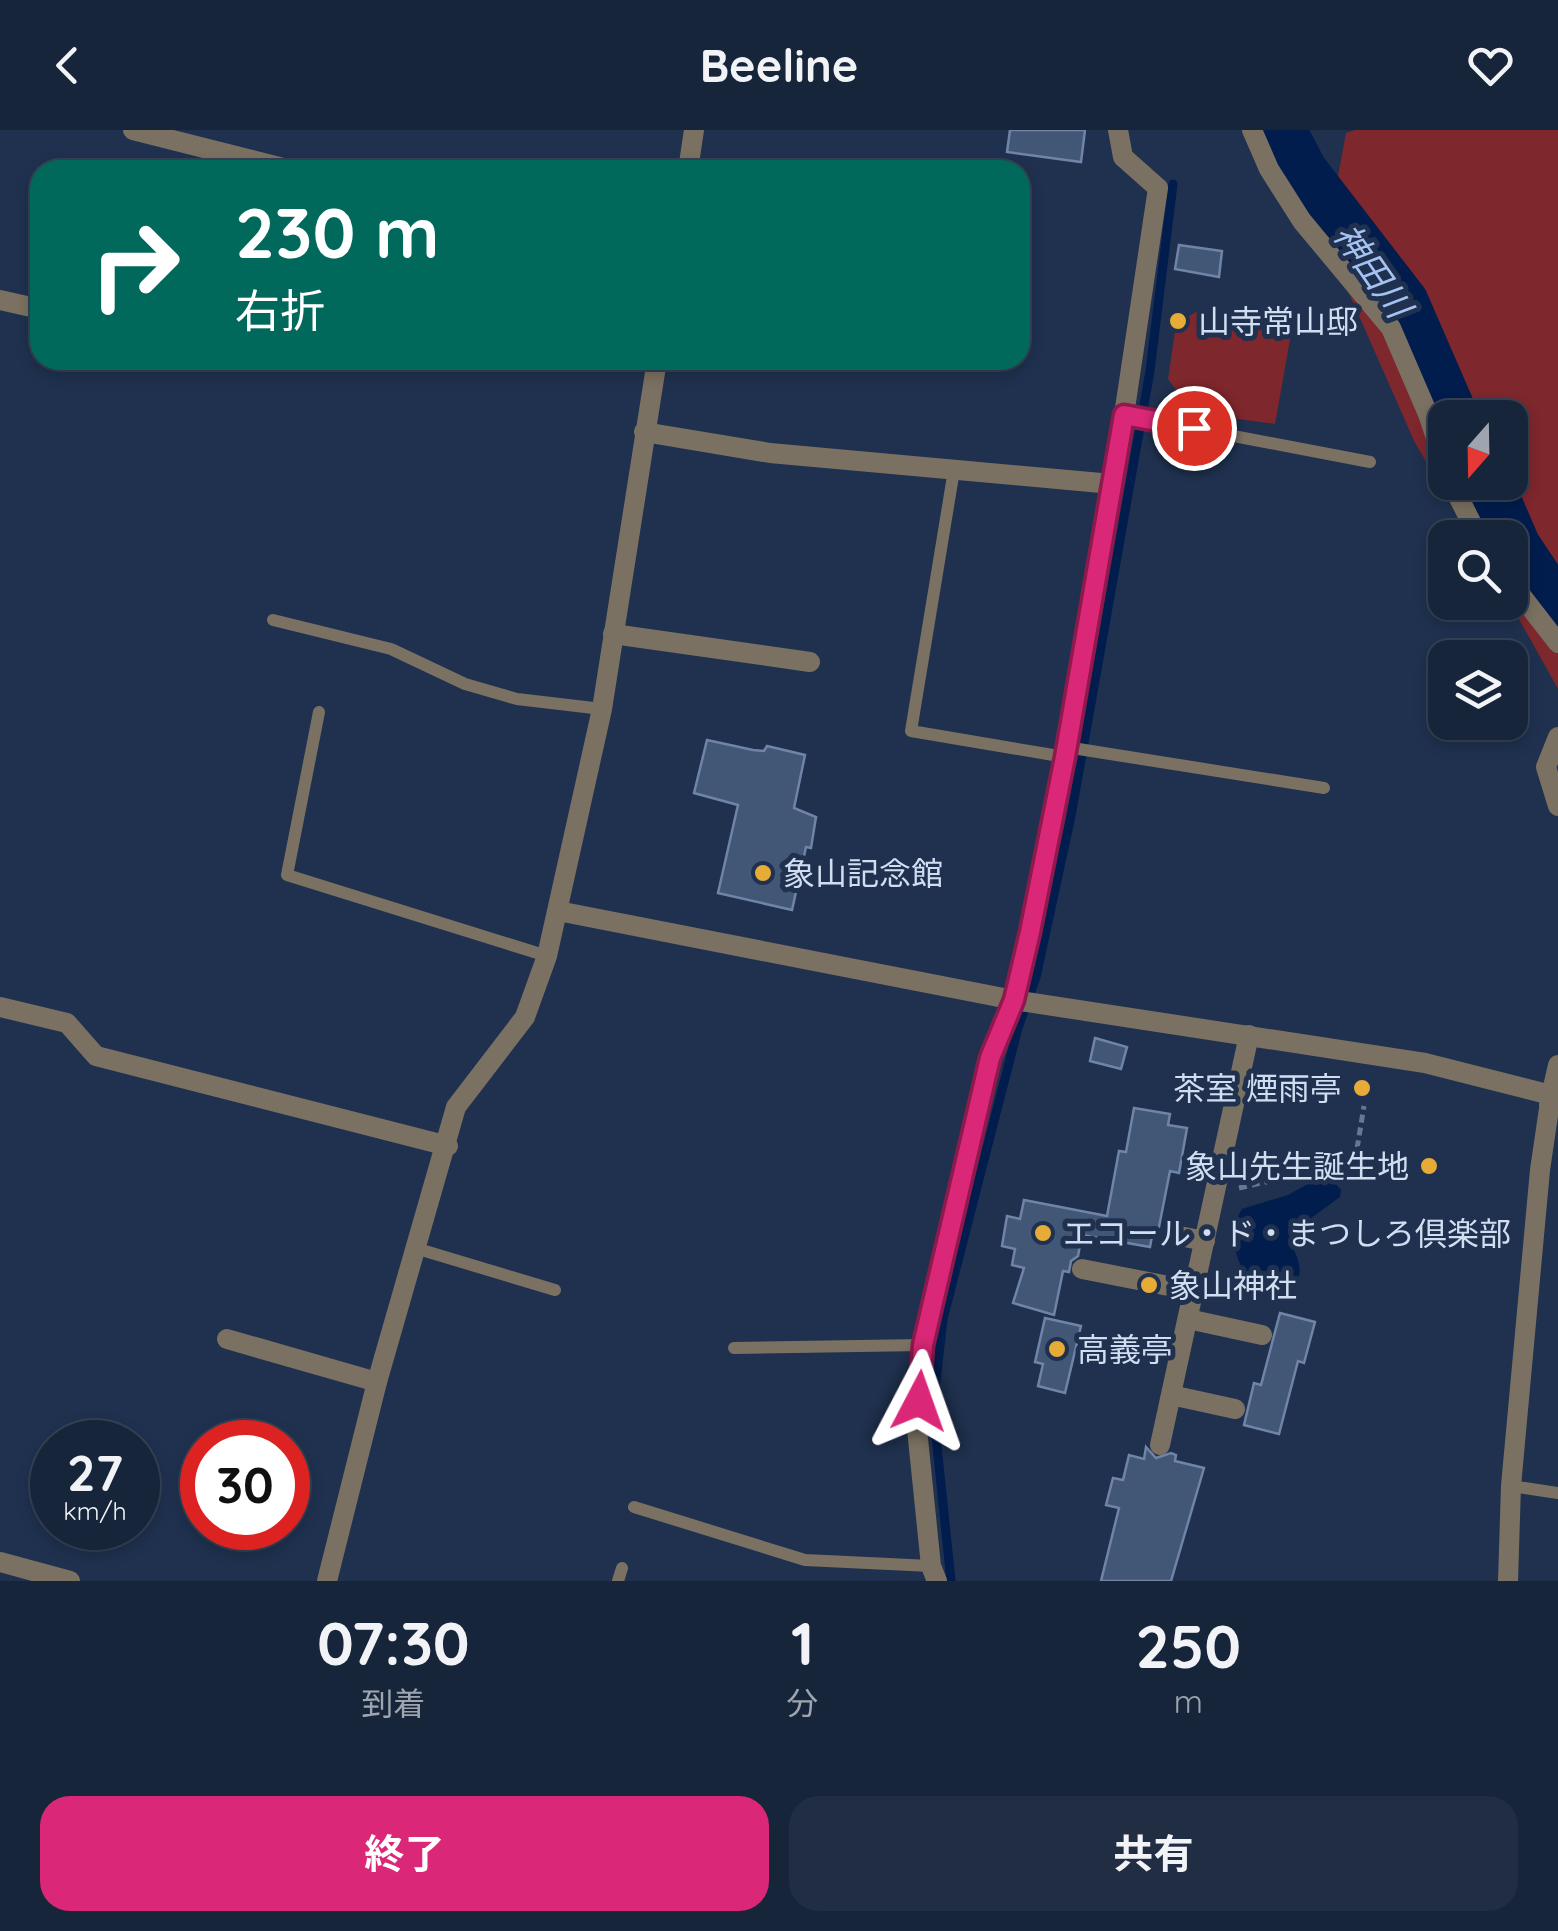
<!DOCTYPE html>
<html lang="ja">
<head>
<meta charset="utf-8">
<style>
	body { margin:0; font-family:Quicksand,"Noto Sans JP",sans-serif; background:#202d42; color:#f1f3f6; height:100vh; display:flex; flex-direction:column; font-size:38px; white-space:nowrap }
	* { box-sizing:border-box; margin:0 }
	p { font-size:32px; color:#9ea5af }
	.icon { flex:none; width:55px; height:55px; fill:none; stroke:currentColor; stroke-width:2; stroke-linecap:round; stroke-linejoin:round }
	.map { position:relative; height:1451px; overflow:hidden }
	.drawer { display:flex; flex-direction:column; background:#17253b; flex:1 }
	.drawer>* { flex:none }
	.top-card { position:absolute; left:30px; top:30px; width:1000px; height:210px; border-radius:30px; box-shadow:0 5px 15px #0003,0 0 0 2px #364255; background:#00695c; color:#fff; overflow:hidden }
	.needle { width:65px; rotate:200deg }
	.buttons { position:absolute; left:1428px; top:270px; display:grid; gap:20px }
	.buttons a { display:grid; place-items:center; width:100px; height:100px; border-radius:20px; background:#17253b; box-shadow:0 5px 15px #0003,0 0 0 2px #364255; font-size:50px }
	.speed { position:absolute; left:30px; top:1290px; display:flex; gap:20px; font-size:50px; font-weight:700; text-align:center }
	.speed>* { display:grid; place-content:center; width:130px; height:130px; border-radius:50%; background:#17253b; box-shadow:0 5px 15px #0003,0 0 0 2px #364255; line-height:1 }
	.speed small { font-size:25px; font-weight:400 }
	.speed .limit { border:15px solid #d22; background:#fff; color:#111 }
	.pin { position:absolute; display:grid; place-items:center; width:85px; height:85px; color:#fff; margin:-42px; border:5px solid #fff; border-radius:50%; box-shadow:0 2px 10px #0007 }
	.me { position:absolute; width:110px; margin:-55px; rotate:4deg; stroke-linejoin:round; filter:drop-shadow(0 0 8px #0008) }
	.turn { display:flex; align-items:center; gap:35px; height:210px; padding:0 40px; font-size:45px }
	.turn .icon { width:130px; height:130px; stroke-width:2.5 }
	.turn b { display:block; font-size:70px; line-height:85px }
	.eta { display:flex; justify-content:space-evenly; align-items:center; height:170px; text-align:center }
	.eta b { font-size:60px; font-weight:700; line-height:70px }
	.button { display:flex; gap:20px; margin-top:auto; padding:20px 40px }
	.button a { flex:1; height:115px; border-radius:30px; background:#db2777; color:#fff; font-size:40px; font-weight:700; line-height:115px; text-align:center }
	.button a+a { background:#202d42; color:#f1f3f6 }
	header { display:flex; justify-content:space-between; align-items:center; height:130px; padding:0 40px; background:#17253b; font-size:45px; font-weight:700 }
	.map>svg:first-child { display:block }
</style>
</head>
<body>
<header><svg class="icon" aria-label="back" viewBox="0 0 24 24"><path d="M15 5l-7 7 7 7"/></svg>Beeline<svg class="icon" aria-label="heart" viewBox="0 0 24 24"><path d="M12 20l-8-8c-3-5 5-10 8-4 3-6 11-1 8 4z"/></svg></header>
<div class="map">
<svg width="1558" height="1451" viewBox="0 0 1558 1451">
	<rect width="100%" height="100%" fill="#1f314f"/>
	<!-- green -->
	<path fill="#7e272d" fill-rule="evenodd" d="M1355 0H1558V559L1510 473V408L1471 407 1415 313 1326 111 1346 3ZM1445 288H1510V352H1445Z
		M1201 179 1294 187 1275 294 1193 283 1168 249 1176 194Z"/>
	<!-- water -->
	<path fill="#011d4d" d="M1315 1050 1333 1051 1341 1060 1340 1067 1289 1104C1293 1125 1306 1133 1296 1155 1250 1178 1219 1116 1242 1079L1288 1065Z"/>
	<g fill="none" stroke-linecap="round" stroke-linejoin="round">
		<!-- stream -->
		<path stroke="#011d4d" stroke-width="9" d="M951 1451 933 1277 943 1189 1018 898 1036 847 1071 686 1150 241 1173 54"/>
		<!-- river -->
		<path stroke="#011d4d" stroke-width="52" d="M1280 0 1302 42 1403 173 1453 288
			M1487 352 1515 417 1558 481"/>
	</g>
	<!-- building -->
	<path fill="#425676" stroke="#6f84a7" stroke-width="2.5" d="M1010 0H1085L1081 32 1007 22Z
		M1179 115 1222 121 1219 147 1175 139Z
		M707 610 753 620 764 621 767 616 805 625 794 678 816 687 811 718 806 717 792 780 718 763 738 675 694 663Z
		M1095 908 1127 917 1121 939 1090 931Z
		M1134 978 1170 984 1168 995 1187 998 1179 1043 1170 1041 1157 1107 1152 1106 1150 1117 1082 1105 1078 1126 1071 1131 1069 1142 1063 1141 1054 1185 1013 1173 1024 1138 1012 1135 1015 1119 1002 1116 1007 1086 1020 1089 1024 1070 1107 1086 1119 1021 1126 1022Z
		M1280 1183 1315 1192 1304 1233 1298 1231 1279 1304 1244 1295 1254 1253 1261 1255Z
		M1045 1188 1081 1196 1065 1263 1038 1256 1043 1234 1035 1232Z
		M1146 1317 1156 1328 1171 1323 1176 1325 1175 1331 1204 1338 1171 1451H1101L1119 1378 1106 1375 1113 1348 1123 1350 1129 1325 1144 1329Z"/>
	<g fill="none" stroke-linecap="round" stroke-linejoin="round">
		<!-- path -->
		<path stroke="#677790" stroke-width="5" stroke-dasharray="8 5" stroke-linecap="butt" d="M1239 1058 1346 1034 1356 1025 1364 976"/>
		<!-- service -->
		<path stroke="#7b7162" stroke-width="12" d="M1124 285 1370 332
			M954 340 911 601 1065 627
			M273 490 391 519 465 554 517 569 602 579
			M319 582 287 745 547 826
			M1066 617 1324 658
			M415 1118 555 1160
			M734 1218 923 1215
			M1511 1356 1558 1363
			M634 1377 805 1430 931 1436
			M618 1451 622 1438"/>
		<!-- pedestrian -->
		<path stroke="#7b7162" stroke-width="20" d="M1174 1105 1205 1111
			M1082 1139 1194 1161
			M1188 1189 1262 1205
			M1171 1265 1235 1279
			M1160 1315 1249 905"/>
		<!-- minor -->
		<path stroke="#7b7162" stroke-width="20" d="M133 0 291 40
			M1252 0 1269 39 1302 91 1391 198 1428 284 1445 335
			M0 170 40 179
			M644 302 770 323 1112 354
			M1451 352 1479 408
			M1510 451 1558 513
			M613 504 810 532
			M1558 607 1546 637 1558 676
			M558 781 1014 870 1425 933 1551 965 1540 1040 1511 1356 1508 1451
			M0 877 67 893 96 926 448 1016
			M1549 975 1558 935
			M227 1209 377 1252
			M0 1432 70 1451
			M937 1451 931 1436 917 1299 923 1215 990 927 1014 870 1030 802 1065 627 1124 285 1158 58 1123 27 1118 0"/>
		<!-- tertiary -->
		<path stroke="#7b7162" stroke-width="20" d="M688 40 694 0
			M327 1451 377 1252 456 977 525 887 547 826 602 579 657 230"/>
	</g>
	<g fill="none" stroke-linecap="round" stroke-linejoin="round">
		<!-- route casing -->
		<g stroke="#8e194d" stroke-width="25">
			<path id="route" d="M919 1271 923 1215 990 928 1014 870 1030 802 1065 627 1124 285 1194 298"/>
		</g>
		<!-- route -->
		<use href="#route" stroke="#db2777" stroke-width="18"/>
	</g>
	<!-- markers -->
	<g fill="#e7ac37" stroke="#1f314f" stroke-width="4">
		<circle cx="1178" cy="191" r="10"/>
		<circle cx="763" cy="743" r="10"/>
		<circle cx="1362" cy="958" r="10"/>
		<circle cx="1429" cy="1036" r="10"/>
		<circle cx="1043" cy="1103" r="10"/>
		<circle cx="1149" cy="1155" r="10"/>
		<circle cx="1057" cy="1219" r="10"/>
	</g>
	<g text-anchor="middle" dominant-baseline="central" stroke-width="10" stroke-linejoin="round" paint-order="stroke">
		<!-- poi labels -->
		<g font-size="32" fill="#d1ddf0" stroke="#1f314f" text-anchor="start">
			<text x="1198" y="191">山寺常山邸</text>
			<text x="783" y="743">象山記念館</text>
			<text x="1342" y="958" text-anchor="end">茶室 煙雨亭</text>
			<text x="1409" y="1036" text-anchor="end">象山先生誕生地</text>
			<text x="1063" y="1103">エコール・ド・まつしろ倶楽部</text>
			<text x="1169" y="1155">象山神社</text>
			<text x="1077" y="1219">高義亭</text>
		</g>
		<!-- water labels -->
		<g font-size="35" font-style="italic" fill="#a5c2f2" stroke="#1f314f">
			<text transform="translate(1373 140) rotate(55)">神田川</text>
		</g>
	</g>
</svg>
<div class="buttons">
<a><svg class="needle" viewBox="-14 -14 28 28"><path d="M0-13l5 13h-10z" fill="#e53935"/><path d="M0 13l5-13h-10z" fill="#9ea5af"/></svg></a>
<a><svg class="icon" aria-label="search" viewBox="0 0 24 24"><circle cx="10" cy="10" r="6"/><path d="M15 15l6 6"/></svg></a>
<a><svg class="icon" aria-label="layers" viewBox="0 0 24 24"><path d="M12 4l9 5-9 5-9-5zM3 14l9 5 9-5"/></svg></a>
</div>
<div class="speed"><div>27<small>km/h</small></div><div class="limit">30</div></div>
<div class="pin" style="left:1194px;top:298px;background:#d93025"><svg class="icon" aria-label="arrive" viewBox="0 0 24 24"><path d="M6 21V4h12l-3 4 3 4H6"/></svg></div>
<svg class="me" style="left:919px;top:1271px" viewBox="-20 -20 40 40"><path d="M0-17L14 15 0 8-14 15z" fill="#db2777" stroke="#fff" stroke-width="4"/></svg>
<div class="top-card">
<div class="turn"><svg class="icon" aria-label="right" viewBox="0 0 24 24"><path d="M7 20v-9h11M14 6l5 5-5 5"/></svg><div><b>230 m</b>右折</div></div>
</div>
</div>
<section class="drawer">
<div class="eta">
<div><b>07:30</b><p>到着</p></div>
<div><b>1</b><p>分</p></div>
<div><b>250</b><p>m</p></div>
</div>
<div class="button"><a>終了</a><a>共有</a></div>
</section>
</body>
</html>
